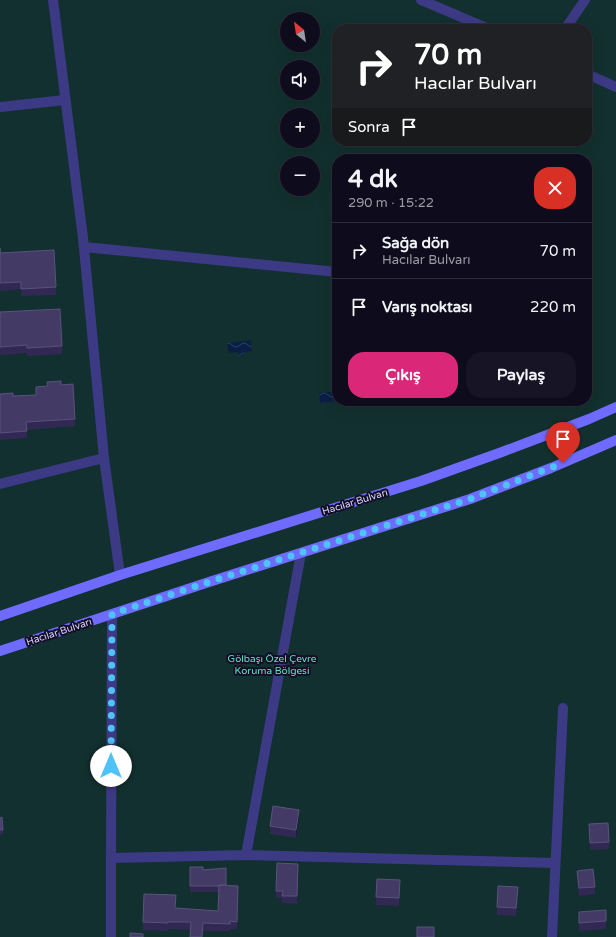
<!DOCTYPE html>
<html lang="tr">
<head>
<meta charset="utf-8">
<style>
	body { margin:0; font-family:"Varela Round",sans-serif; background:#171425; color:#f1f3f6; height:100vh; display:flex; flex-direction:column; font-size:15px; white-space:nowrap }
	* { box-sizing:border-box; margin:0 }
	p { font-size:13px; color:#9b9ba3 }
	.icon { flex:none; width:22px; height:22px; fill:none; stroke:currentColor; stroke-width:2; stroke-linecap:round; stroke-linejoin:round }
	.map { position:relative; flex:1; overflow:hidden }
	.sheet { position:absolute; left:332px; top:154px; width:260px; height:252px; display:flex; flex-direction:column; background:#0e0b1c; border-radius:16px; box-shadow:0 4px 16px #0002,0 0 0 1px #2e2b3b }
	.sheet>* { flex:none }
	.banner { position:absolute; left:332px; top:24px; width:260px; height:122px; border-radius:16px; box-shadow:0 4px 16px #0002,0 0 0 1px #2e2b3b; background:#202124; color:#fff; overflow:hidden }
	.needle { width:26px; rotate:330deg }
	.tools { position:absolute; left:280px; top:12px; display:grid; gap:8px }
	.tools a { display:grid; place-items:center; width:40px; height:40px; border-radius:50%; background:#0e0b1c; box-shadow:0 4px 16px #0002,0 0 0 1px #2e2b3b; font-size:20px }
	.pin { position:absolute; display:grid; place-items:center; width:34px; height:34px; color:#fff; margin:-41px -17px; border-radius:50% 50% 50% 0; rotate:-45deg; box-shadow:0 0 4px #0007 }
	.pin .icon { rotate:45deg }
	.me { position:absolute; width:44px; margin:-22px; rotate:0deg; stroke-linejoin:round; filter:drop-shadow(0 0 3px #0008) }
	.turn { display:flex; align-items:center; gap:14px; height:84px; padding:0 16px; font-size:18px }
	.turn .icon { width:52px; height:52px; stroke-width:2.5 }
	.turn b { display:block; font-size:28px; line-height:34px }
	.then { display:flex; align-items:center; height:38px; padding:0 16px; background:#0003; gap:8px; font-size:15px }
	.round { display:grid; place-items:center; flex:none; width:42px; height:42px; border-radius:16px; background:#171425 }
	.headline { display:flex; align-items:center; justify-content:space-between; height:68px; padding:0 16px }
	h1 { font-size:24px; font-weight:700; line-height:30px }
	.cta { display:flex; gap:8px; margin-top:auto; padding:8px 16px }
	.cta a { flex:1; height:46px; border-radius:16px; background:#db2777; color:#fff; font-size:16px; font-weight:700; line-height:46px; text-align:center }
	.cta a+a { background:#171425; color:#f1f3f6 }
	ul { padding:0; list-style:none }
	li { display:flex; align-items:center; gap:12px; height:56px; padding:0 16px; border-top:1px solid #2e2b3b }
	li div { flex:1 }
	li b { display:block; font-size:15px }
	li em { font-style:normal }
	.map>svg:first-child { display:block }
</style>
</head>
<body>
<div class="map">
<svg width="616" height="937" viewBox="0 0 616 937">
	<defs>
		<pattern id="water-waves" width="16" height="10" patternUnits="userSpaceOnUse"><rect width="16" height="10" fill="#0a1f44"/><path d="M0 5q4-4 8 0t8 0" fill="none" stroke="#2d3f60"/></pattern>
	</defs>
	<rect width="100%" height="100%" fill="#130f26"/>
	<!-- green -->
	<path fill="#12302f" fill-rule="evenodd" d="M0 0H616V937H0ZM287 19H313V45H287ZM337 29H587V141H337ZM287 67H313V93H287ZM287 115H313V141H287ZM337 159H587V401H337ZM287 163H313V189H287Z"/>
	<!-- water -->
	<path fill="url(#water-waves)" d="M251 340 252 351 244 352V355L239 356 238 352 229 353 227 343Z
		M337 391V401H339L320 403 319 393Z"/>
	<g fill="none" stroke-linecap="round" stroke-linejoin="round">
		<!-- minor -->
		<path stroke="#3d3a85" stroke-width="10" d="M53 0 83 238 104 458 120 575
			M565 29 585 0
			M0 107 65 100
			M84 247 337 272
			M0 484 104 458
			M246 855 301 553
			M111 858 246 855 555 863
			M111 937V858L112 614
			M552 937 563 708"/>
		<!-- tertiary -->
		<path stroke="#3d3a85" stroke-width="10" d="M421 0 489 29
			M587 74 616 87"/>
		<!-- secondary -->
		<path stroke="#6f6bff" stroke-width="10" d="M0 616 120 575 421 481 502 452 589 419 616 407
			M0 651 209 582 470 499 551 468 616 440"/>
	</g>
	<!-- wall -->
	<path fill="#312854" d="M0 248V253L56 287V295L21 296V289L0 291Z
		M0 312 62 346V354L27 356V353L0 355Z
		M47 382 61 385 75 419V426L27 430V438L0 440V394L13 396 36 395V387L47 386Z
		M0 818 3 830V834H0Z
		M299 818 296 838 270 834V826Z
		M589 824 609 842V849L590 850Z
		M298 864 297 904 282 903V898H276V891Z
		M190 867 203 870 226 885 238 886 237 929H230V931H203L202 937H190L191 930 168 929V931L143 930V922L176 908 218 911 219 892H190Z
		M577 871 595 887V894L579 896 577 879Z
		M377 879 400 880 399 906 376 905Z
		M518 894 516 916 497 915V907Z
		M606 910V929L579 931V912Z"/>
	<!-- shaded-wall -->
	<path fill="#1d163a" d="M299 810V818L296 838V830Z"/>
	<!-- building -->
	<path fill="#433a66" stroke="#5a527e" d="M0 248V253L54 250 56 287 21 289V282L0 283Z
		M60 309 62 346 27 348V345L0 347V312Z
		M61 381V385L73 384 75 419 26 422 27 431 0 433V394L13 393V396L36 395V387L48 386 47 382Z
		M273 806 299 810 296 830 270 826Z
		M2 817 3 830H0V818Z
		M608 823 609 842 590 843 589 824Z
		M277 863 298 864 297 896H282L283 891H276Z
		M190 867H203V870L226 868V885H219V886H190Z
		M593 869 595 887 579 888 577 871Z
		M377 879 400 880 399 898 376 897Z
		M219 885 238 886 237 922 230 921V924L203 923 202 937H190L191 922H168V923L143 922 144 894 176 895 175 908 218 911Z
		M498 886 518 887 516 908 497 907Z
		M606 910V921L579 923V912Z
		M417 927H434V937H417Z
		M130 933 143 934V937H130Z"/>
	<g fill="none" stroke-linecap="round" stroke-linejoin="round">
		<!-- route -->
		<path stroke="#4fc3f7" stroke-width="7" stroke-dasharray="0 12.6" d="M111 766 112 614 209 582 470 499 563 463"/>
	</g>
	<g text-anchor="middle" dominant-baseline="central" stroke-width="4" stroke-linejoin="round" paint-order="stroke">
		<!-- street labels -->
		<g font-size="10" fill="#d9d4ff" stroke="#130f26">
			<text transform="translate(355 502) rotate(-17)">Hacılar Bulvarı</text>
			<text transform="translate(59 632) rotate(-18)">Hacılar Bulvarı</text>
		</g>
		<!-- park labels -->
		<g font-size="10" fill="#5fe0c0" stroke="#130f26">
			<text x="272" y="659">Gölbaşı Özel Çevre<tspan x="272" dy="12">Koruma Bölgesi</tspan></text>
		</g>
	</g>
</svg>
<div class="tools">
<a><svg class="needle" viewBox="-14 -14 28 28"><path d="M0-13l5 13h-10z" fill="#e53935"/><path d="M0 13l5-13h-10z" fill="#9b9ba3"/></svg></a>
<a><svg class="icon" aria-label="sound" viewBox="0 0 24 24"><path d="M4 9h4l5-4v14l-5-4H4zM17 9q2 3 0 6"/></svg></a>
<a>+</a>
<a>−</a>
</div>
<div class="pin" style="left:563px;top:463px;background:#d93025"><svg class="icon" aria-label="arrive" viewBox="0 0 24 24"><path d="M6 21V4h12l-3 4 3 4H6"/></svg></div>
<svg class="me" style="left:111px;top:766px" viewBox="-20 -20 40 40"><circle r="19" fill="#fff"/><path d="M0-13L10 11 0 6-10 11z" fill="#4fc3f7"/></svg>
<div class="banner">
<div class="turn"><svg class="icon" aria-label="right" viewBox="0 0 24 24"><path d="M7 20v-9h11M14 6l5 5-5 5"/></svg><div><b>70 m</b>Hacılar Bulvarı</div></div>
<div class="then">Sonra<svg class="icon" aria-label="arrive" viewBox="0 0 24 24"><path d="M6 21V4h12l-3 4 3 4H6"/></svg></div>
</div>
<section class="sheet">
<div class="headline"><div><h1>4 dk</h1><p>290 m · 15:22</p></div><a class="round" style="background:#d93025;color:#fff"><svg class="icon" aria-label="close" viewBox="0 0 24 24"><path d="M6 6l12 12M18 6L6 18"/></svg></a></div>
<ul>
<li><svg class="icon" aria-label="right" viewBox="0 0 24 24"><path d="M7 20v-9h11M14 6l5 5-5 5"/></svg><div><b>Sağa dön</b><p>Hacılar Bulvarı</p></div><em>70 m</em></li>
<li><svg class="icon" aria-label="arrive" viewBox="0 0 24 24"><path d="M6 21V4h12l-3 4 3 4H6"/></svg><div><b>Varış noktası</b></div><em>220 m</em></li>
</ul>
<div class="cta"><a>Çıkış</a><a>Paylaş</a></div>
</section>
</div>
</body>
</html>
